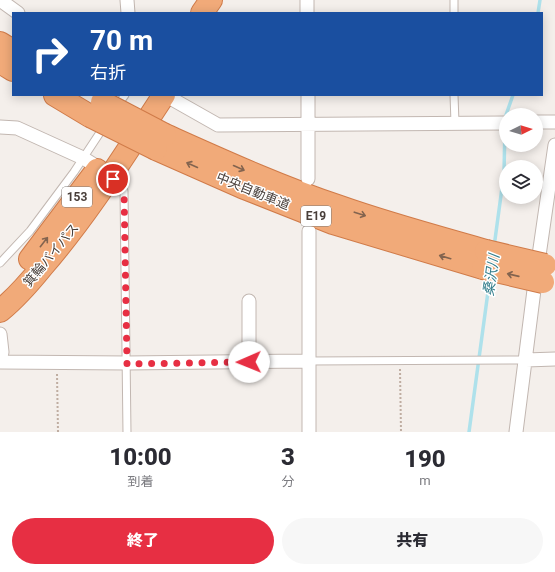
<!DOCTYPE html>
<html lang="ja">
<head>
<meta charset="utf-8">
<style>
	body { margin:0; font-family:Roboto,"Noto Sans JP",sans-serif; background:#f7f7f7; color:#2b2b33; height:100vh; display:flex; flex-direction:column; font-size:15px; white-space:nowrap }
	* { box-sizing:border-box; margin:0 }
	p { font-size:13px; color:#7c7c81 }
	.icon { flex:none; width:22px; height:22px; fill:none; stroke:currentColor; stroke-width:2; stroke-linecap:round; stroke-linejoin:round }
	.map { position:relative; height:432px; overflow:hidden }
	.drawer { display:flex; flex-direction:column; background:#fff; flex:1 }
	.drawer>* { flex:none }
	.top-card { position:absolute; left:12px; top:12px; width:531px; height:84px; border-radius:0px; box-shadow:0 2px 10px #0003; background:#1a4fa0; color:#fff; overflow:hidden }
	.needle { width:26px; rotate:85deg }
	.buttons { position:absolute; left:499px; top:108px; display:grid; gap:8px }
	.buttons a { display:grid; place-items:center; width:44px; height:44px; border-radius:50%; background:#fff; box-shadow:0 2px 10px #0003; font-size:20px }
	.pin { position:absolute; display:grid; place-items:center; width:34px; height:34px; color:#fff; margin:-17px; border:2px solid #fff; border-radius:50%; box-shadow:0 1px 4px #0007 }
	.me { position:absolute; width:44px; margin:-22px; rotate:269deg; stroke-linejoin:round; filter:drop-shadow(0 0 3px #0008) }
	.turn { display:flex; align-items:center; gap:14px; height:84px; padding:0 12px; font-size:18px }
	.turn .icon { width:52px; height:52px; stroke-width:2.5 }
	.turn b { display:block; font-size:28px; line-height:34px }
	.eta { display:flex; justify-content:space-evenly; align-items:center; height:68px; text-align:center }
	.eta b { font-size:24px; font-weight:800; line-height:28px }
	.primary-button { display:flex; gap:8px; margin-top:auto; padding:8px 12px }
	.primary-button a { flex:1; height:46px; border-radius:24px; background:#e72f43; color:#fff; font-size:16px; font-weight:800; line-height:46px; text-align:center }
	.primary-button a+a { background:#f7f7f7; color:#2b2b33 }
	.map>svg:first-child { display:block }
</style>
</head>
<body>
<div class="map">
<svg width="555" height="432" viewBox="0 0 555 432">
	<rect width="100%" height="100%" fill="#f4efeb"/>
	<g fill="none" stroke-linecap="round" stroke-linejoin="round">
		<!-- stream -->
		<path stroke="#aee1eb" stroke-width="3.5" d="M538 13 540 0
			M506 115 513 95
			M494 247 504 173 505 126
			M469 432 490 277"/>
		<!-- lane casing -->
		<g stroke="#c2b7b1" stroke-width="9">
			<path id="lane" d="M454 0V13
				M454 95 455 123
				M117 106 125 95
				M111 178 124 191 127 432
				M0 263 30 231 74 172 105 125
				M309 361 526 360"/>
		</g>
		<!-- street casing -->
		<g stroke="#c2b7b1" stroke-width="15">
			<path id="street" d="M0 0 18 13
				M127 0 128 13
				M307 0V13
				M165 95 218 125 506 123
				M308 95V179
				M536 122H555
				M0 127 17 128 83 158 99 168
				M249 301V362
				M0 334 2 352 0 361
				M526 360 555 359
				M0 362 127 363 309 361
				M309 432V231
				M516 432 534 290 555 145"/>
		</g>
		<!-- highway casing -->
		<g stroke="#d07b49" stroke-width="24">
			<path id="highway" d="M202 13 211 0
				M0 43 13 51
				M0 62 13 70
				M55 95 90 116
				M165 135C223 161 280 187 340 207 388 224 437 237 486 251
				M156 149 242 187 333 223 483 268
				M30 259 97 170
				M0 311C16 298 29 283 42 267 88 214 125 154 164 95"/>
		</g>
		<!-- path -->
		<path stroke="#bfada1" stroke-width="2" stroke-dasharray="2 2" stroke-linecap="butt" d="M400 369 401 432
			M57 374 58 432"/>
		<!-- lane -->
		<use href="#lane" stroke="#fff" stroke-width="7"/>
		<!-- street -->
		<use href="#street" stroke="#fff" stroke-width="13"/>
		<!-- highway -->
		<use href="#highway" stroke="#f1aa79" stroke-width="22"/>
		<!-- highway-bridge casing -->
		<g stroke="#d07b49" stroke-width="24" stroke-linecap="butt">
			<path id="highway-bridge" d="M102 102 165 135
				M90 116 156 149
				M486 251 545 265
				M483 268 543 282"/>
		</g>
		<!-- highway-bridge -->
		<use href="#highway-bridge" stroke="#f1aa79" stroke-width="22"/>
	</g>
	<!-- one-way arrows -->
	<defs><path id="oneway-shaft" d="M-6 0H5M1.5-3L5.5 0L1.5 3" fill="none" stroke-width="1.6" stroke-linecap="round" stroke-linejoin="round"/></defs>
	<g stroke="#83644f">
		<use href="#oneway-shaft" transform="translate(192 165) rotate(-156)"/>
		<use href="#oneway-shaft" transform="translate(239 168) rotate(24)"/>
		<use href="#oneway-shaft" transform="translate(360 214) rotate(18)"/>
		<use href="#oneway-shaft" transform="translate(44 242) rotate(-52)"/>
		<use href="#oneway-shaft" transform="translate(445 257) rotate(-164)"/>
		<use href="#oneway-shaft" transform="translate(513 275) rotate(-167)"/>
	</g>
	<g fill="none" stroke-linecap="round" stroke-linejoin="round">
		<!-- route -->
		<path stroke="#e72f43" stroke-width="7" stroke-dasharray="0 12.6" d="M113 179 124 190 127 364 249 362"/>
	</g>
	<g text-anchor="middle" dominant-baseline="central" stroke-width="3" stroke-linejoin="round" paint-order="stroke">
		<!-- shield labels -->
		<g fill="#fff" stroke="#7f7874" stroke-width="1">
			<rect x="62" y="187" width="30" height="20" rx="3"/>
			<rect x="301" y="206" width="30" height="20" rx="3"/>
		</g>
		<g font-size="12" font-weight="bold" fill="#483e39">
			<text x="77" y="197">153</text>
			<text x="316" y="216">E19</text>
		</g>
		<!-- street labels -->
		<g font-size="13" fill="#483e39" stroke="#fff">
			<text transform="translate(253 191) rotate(22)">中央自動車道</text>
			<text transform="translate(51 255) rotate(-50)">箕輪バイパス</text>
		</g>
		<!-- water labels -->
		<g font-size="14" font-style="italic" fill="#337e8c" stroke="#fff">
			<text transform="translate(491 275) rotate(-82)">桑沢川</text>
		</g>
	</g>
</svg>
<div class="buttons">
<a><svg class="needle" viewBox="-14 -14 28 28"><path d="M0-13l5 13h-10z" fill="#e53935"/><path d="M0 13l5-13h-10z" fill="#7c7c81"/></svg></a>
<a><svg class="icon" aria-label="layers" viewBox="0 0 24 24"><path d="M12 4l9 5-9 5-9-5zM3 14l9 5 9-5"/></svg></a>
</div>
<div class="pin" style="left:113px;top:179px;background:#d93025"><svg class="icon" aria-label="arrive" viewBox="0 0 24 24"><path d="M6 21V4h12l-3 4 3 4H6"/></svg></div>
<svg class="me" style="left:249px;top:362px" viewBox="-20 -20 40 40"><circle r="19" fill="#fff"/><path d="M0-13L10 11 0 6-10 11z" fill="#e72f43"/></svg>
<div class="top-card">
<div class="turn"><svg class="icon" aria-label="right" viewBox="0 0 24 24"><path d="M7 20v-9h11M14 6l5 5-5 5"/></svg><div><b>70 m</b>右折</div></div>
</div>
</div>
<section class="drawer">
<div class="eta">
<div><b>10:00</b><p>到着</p></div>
<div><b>3</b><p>分</p></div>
<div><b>190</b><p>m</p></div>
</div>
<div class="primary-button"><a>終了</a><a>共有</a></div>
</section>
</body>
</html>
